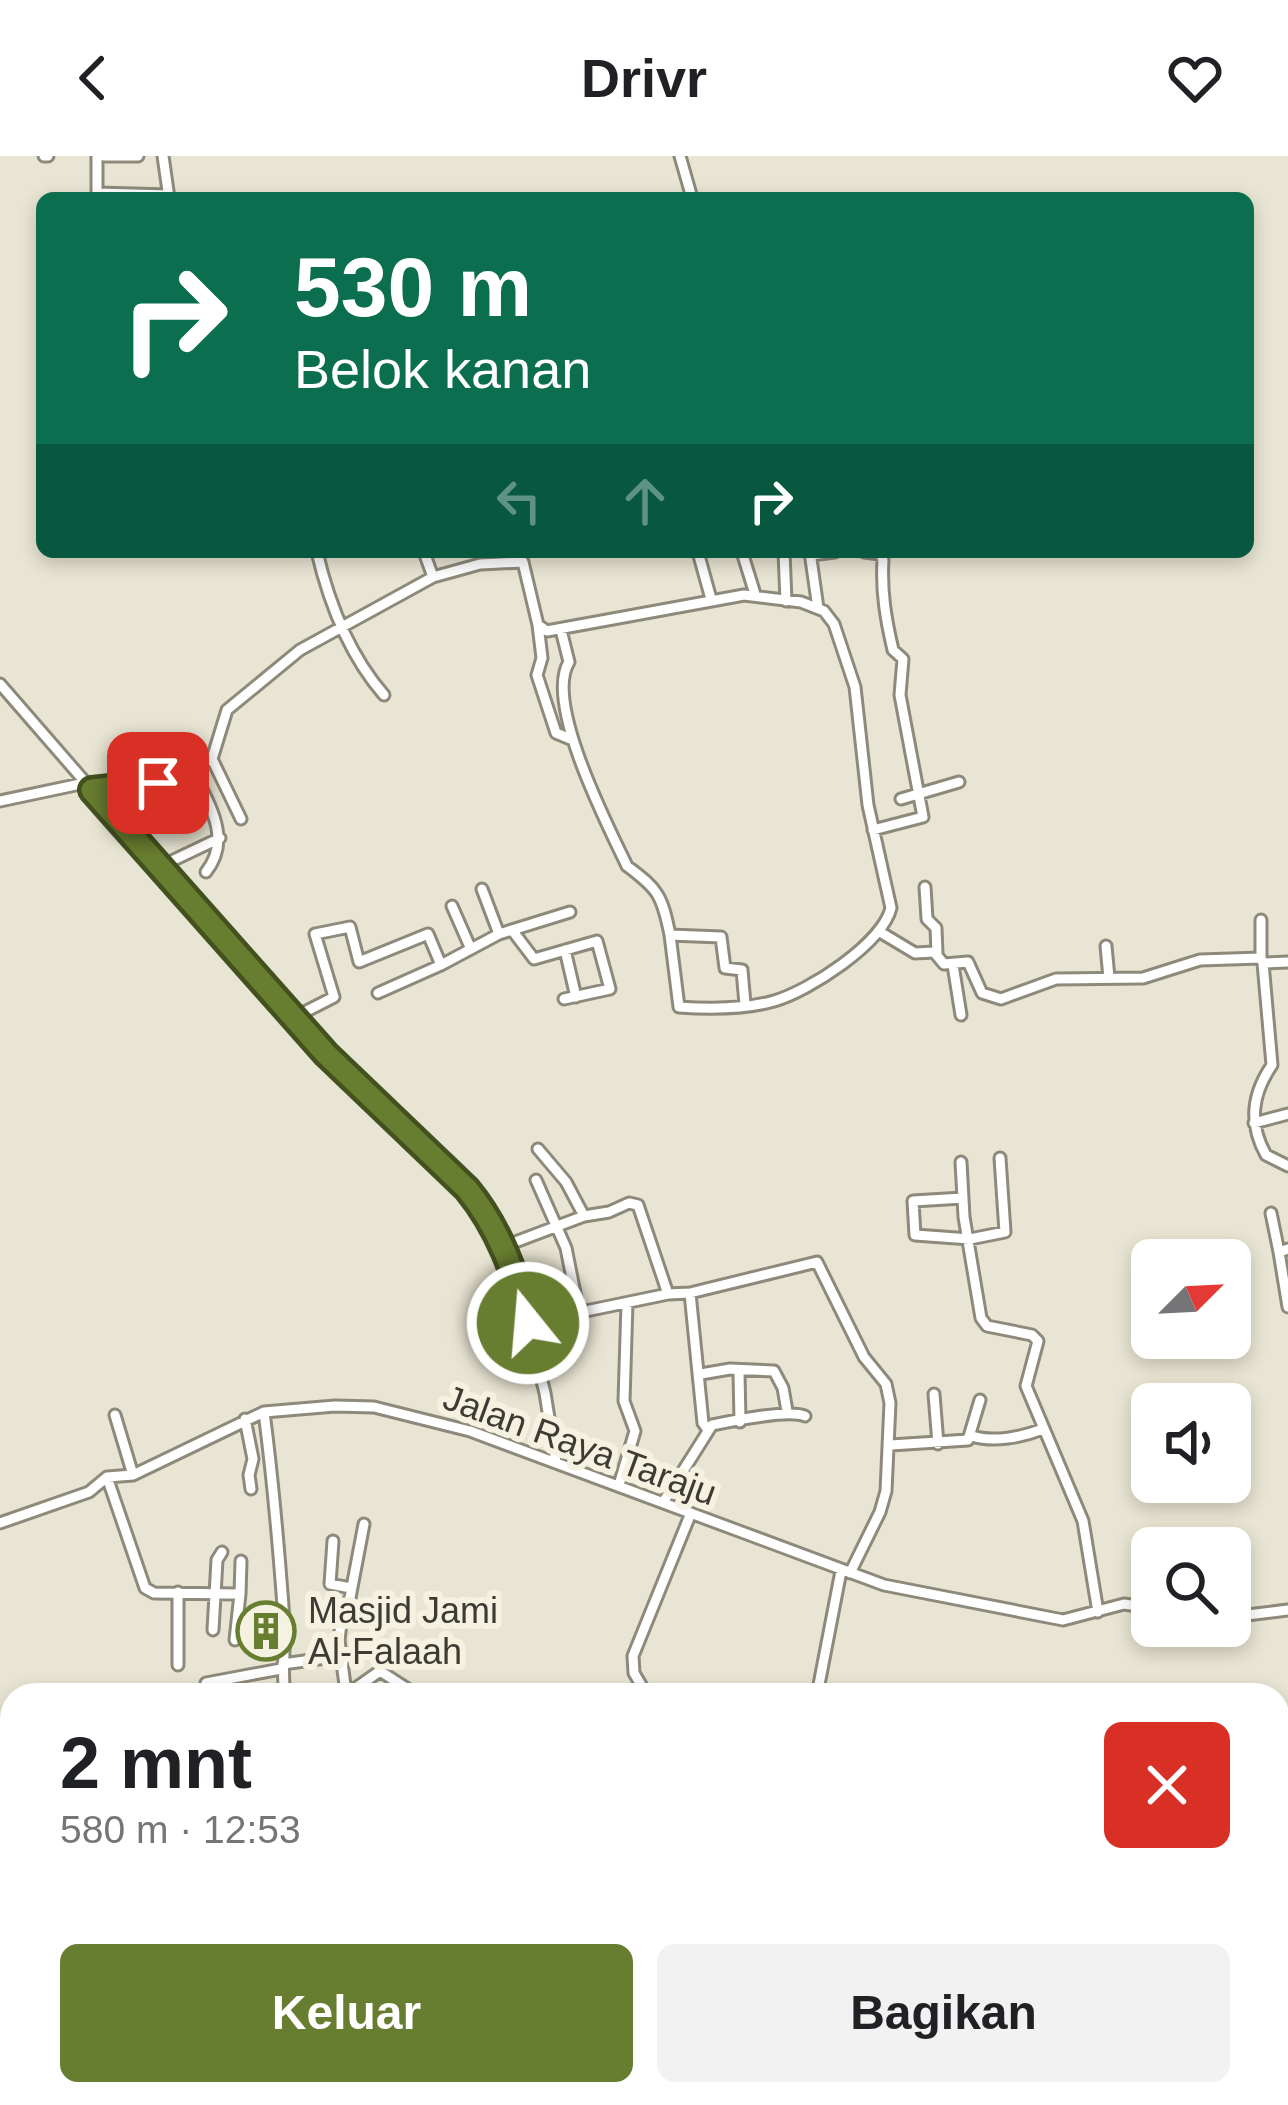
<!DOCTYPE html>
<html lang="id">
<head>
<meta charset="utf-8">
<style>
	body { margin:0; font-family:Helvetica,sans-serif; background:#f2f2f2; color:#202124; height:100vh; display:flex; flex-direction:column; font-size:45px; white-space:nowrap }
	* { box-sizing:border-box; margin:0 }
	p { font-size:39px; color:#757577 }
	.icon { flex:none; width:66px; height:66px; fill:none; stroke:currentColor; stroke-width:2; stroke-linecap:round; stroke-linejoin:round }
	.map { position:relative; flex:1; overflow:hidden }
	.sheet { position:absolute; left:0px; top:1527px; width:1290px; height:423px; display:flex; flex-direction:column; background:#fff; border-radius:36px 36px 0 0; box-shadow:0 6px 18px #0003 }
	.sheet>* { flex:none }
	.banner { position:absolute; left:36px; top:36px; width:1218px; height:366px; border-radius:18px; box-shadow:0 6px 18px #0003; background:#0b6e4f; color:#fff; overflow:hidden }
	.needle { width:78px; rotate:66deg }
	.buttons { position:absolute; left:1131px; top:1083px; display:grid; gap:24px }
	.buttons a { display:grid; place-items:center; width:120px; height:120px; border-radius:18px; background:#fff; box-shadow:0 6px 18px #0003; font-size:60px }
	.pin { position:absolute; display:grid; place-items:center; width:102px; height:102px; color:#fff; margin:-51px; border-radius:24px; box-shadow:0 6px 18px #0006 }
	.me { position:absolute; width:132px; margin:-66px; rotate:343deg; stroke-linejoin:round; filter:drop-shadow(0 0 9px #0008) }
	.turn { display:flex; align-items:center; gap:42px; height:252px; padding:0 60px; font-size:54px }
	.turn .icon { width:156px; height:156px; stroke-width:2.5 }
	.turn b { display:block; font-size:84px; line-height:102px }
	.lanes { display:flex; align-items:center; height:114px; padding:0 60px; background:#0003; justify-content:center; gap:60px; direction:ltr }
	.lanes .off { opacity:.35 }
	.round { display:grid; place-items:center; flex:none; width:126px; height:126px; border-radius:18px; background:#f2f2f2 }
	.headline { display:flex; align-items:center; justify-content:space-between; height:204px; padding:0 60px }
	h1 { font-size:72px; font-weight:800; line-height:90px }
	.cta { display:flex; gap:24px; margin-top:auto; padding:24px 60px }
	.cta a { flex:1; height:138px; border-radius:18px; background:#677d2f; color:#fff; font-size:48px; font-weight:800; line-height:138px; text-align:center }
	.cta a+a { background:#f2f2f2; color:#202124 }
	header { display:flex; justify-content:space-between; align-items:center; height:156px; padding:0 60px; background:#fff; font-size:54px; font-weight:800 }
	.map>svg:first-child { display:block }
</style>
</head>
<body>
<header><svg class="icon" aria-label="back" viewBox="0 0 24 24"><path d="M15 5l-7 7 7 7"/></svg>Drivr<svg class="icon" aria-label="heart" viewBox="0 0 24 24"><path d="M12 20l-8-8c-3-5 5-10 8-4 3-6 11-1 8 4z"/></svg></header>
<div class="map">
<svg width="1288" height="1949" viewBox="0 0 1288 1949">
	<rect width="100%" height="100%" fill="#e9e5d4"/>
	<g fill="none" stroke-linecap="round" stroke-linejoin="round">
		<!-- street casing -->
		<g stroke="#8e8a7b" stroke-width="15">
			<path id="street" d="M44 0H48
				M97 0V42
				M104 0H138
				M163 0 169 42
				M680 0 692 42
				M97 37 169 39
				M317 396C329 447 350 500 384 539
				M424 396 433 421
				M698 396 711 443
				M742 396 755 438
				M784 396 786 445
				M810 396 818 452
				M864 396 880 398 883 404C881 436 886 464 893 494L903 503 900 539 923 661 873 674
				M811 399 835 396
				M538 469 542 502 537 519 556 577 573 584
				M561 474 569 506C544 546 607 668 627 710 658 733 662 739 670 779L721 781 725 812 742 814 745 848
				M0 528 245 810 326 898 478 1046 516 1124 545 1237 556 1306
				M212 603 241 663
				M192 613C208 647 233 682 206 716
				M92 634 158 627 212 603 227 554 300 494 433 421 480 408 523 406 538 469 547 475 744 439 801 446 824 455 834 468 855 531 868 649 891 752C882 788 809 835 774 845 746 853 708 853 679 851L670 779
				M901 643 959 626
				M0 645 85 627
				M159 711 220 682
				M925 731 927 763 936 772 937 797
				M482 733 499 778
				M452 750 470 791
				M1261 764V802
				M512 774 534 803 597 785 610 833 564 843
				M880 776 915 797 934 796 944 808 968 806 982 837 1001 843 1056 823 1143 822 1200 804 1261 802 1263 807
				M1106 790 1109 822
				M565 794 576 841
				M1288 806 1263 807 1272 909C1252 938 1248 967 1266 999L1288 1010
				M953 809 961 859
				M378 837 441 809
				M293 862 334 841 315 778 350 771 359 806 428 778 441 809 499 778 570 756
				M1254 967 1288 958
				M961 1006 964 1061 981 1162 987 1170 1032 1179 1038 1185 1026 1230 1083 1365 1098 1456
				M536 1024 566 1092 579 1157
				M963 1042 913 1045 915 1079 970 1083 1005 1076 1000 1002
				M1271 1057 1279 1096
				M584 1060 609 1056 629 1047 638 1049 668 1138
				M502 1091 584 1060 566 1026 538 993
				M1288 1093 1279 1096 1288 1151
				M690 1137 703 1267 708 1274
				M528 1167 668 1138 690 1137 817 1106 864 1201 886 1228 890 1247 886 1335 880 1356 850 1417
				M739 1216 740 1266
				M701 1218 730 1213 774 1215 783 1232 787 1255
				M934 1238 938 1288
				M264 1256C273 1325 279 1394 284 1464 286 1490 281 1513 285 1539
				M115 1259 133 1319
				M245 1263 253 1303 249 1319 251 1333
				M972 1280C994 1287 1022 1281 1043 1273
				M891 1289 968 1284 980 1244
				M107 1321 145 1432 154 1437 240 1438 235 1484
				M619 1329 635 1275 624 1245 627 1147
				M664 1345 712 1269C732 1265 789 1253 805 1260
				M0 1367 89 1336 107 1321 133 1319 264 1256 335 1250 374 1251 470 1275 884 1429 1063 1464 1124 1448 1152 1452
				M364 1368 349 1447 342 1459 339 1484 345 1529 353 1534 380 1515 417 1539
				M333 1385 330 1428 351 1432
				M178 1436V1509
				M240 1438 241 1405
				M1230 1461 1288 1454
				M213 1474 217 1404 222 1396
				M283 1508 333 1501 343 1507
				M206 1527 281 1513
				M647 1539 634 1517 633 1500 691 1357
				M817 1539 841 1415
				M348 1938 356 1949
				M433 1938 434 1949
				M628 1938 634 1949
				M776 1938 777 1949"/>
		</g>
		<!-- street -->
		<use href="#street" stroke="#fff" stroke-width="9"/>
	</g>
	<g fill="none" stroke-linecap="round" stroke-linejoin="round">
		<!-- route casing -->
		<g stroke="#43511f" stroke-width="30">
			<path id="route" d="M158 627 92 634 326 898 467 1033C499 1072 516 1119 528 1167"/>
		</g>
		<!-- route -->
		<use href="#route" stroke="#677d2f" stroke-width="21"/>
	</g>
	<!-- icons -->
	<defs>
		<g id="building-ring" transform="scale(3)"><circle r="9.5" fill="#f6f2e1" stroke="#677d2f" stroke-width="1.5"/><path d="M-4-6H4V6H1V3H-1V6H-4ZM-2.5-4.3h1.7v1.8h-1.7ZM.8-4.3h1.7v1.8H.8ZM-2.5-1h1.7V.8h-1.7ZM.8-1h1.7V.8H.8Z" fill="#677d2f"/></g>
	</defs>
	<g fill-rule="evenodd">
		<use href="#building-ring" x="266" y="1475"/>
	</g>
	<g text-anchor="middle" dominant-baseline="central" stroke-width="12" stroke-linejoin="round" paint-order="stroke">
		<!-- street labels -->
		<g font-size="36" fill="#3d3b34" stroke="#f6f2e1">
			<text transform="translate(580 1289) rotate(20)">Jalan Raya Taraju</text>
		</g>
		<!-- poi labels -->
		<g font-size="36" fill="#3d3b34" stroke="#f6f2e1" text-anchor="start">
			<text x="308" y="1454">Masjid Jami<tspan x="308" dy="41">Al-Falaah</tspan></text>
		</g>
	</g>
</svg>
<div class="buttons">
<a><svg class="needle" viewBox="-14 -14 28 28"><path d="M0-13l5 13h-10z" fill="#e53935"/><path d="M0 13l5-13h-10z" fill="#757577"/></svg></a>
<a><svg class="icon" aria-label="sound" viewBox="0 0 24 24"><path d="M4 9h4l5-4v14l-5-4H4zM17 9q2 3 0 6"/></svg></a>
<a><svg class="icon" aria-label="search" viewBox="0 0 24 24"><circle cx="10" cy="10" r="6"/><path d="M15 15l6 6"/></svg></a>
</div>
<div class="pin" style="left:158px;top:627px;background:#d93025"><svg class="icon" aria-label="arrive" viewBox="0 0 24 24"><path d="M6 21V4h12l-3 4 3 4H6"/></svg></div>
<svg class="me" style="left:528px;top:1167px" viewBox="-20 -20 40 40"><circle r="17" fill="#677d2f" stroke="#fff" stroke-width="3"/><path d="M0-11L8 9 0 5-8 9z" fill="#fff"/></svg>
<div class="banner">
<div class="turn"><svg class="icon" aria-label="right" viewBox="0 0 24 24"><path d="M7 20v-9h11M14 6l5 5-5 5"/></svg><div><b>530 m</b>Belok kanan</div></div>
<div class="lanes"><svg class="icon off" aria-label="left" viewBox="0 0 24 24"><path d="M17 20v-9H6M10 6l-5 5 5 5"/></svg><svg class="icon off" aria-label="ahead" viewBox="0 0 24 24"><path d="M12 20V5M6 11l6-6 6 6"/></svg><svg class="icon" aria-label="right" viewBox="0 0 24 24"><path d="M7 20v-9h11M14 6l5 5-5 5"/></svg></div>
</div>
<section class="sheet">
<div class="headline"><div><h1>2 mnt</h1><p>580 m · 12:53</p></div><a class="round" style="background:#d93025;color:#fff"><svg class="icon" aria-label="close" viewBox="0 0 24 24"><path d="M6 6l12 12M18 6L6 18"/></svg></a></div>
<div class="cta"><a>Keluar</a><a>Bagikan</a></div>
</section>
</div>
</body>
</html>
